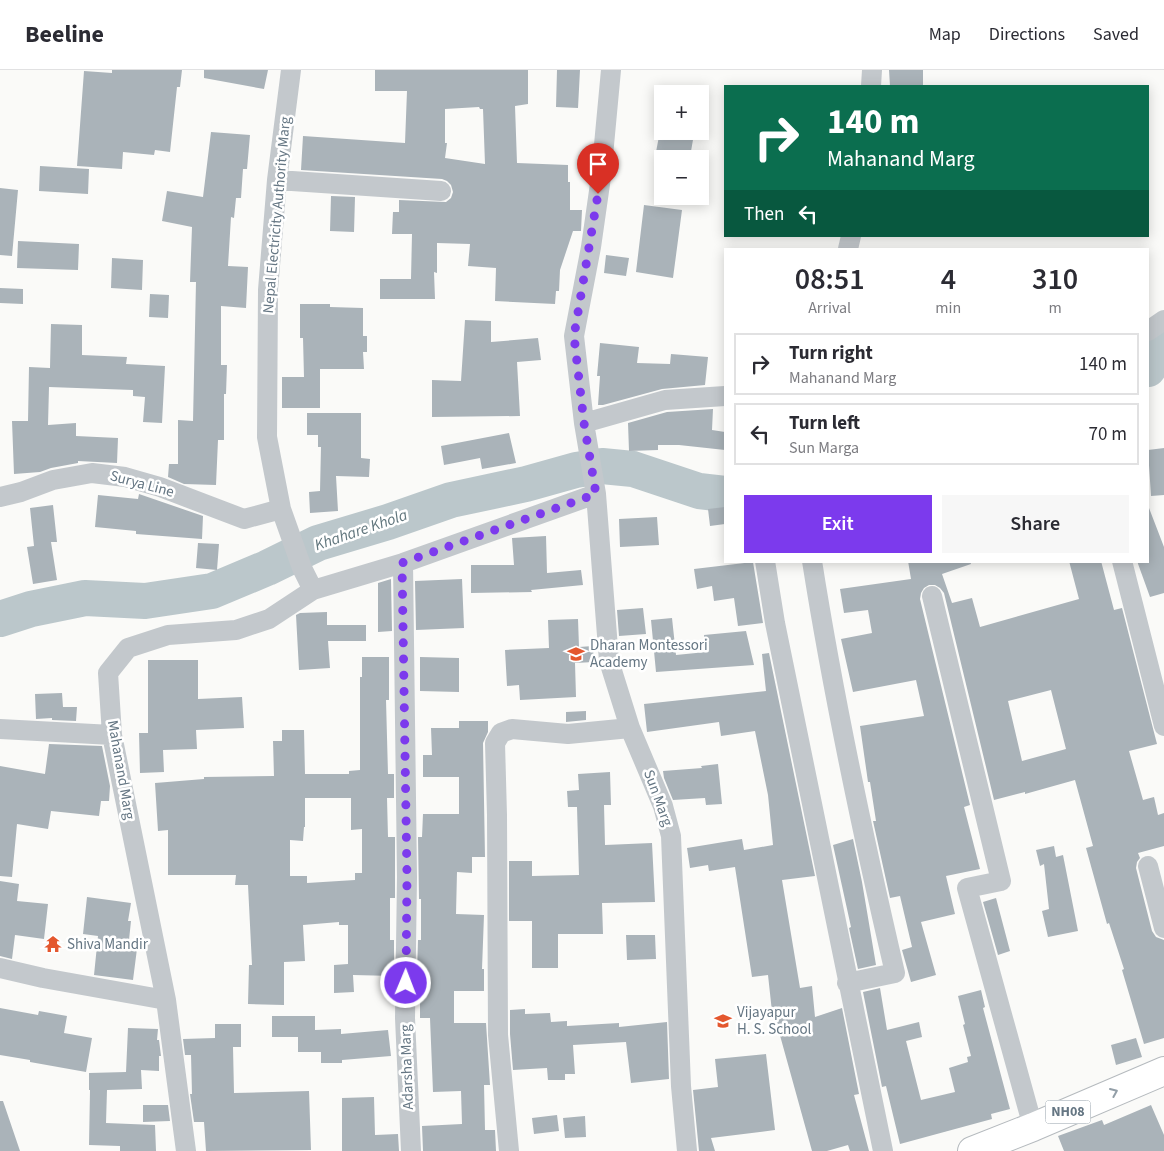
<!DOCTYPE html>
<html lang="en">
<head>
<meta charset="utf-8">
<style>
	body { margin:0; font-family:"Source Sans 3",sans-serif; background:#f7f7f7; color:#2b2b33; height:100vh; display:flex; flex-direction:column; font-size:19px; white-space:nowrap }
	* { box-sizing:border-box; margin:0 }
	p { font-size:16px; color:#7c7c81 }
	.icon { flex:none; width:28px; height:28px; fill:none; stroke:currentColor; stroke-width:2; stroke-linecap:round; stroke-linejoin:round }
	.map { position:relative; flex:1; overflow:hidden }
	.side { position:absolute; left:724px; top:178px; width:425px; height:315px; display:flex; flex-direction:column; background:#fff; border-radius:0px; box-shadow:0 2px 12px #0003 }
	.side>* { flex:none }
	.guide { position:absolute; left:724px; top:15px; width:425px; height:152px; border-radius:0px; box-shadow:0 2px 12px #0003; background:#0b6e4f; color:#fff; overflow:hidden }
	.fabs { position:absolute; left:654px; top:15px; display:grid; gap:10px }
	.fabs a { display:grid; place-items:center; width:55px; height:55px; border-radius:0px; background:#fff; box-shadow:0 2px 12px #0003; font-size:25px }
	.pin { position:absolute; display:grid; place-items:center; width:42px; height:42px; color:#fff; margin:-51px -21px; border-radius:50% 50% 50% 0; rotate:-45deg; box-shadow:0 0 5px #0007 }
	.pin .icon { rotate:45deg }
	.me { position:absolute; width:55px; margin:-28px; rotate:1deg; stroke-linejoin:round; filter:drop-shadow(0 0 4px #0008) }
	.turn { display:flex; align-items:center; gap:18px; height:105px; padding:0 20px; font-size:22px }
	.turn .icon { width:65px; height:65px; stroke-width:2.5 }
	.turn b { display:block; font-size:35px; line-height:42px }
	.then { display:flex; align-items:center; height:48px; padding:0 20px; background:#0003; gap:10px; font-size:19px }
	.eta { display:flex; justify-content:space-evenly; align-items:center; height:85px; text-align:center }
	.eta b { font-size:30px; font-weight:600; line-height:35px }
	.cta { display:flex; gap:10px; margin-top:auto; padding:10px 20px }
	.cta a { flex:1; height:58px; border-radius:0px; background:#7c3aed; color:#fff; font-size:20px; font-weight:600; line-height:58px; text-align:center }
	.cta a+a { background:#f7f7f7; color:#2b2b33 }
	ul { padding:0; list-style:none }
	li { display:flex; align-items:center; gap:15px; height:62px; margin:0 10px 8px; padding:0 10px; border:2px solid #e1e1e2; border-radius:0px }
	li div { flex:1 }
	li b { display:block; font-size:19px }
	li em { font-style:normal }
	header { display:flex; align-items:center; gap:30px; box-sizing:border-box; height:70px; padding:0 25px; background:#fff; border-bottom:1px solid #e1e1e2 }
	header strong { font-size:24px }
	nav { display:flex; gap:28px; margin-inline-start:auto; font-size:18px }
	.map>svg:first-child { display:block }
</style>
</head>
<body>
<header>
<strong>Beeline</strong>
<nav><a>Map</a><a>Directions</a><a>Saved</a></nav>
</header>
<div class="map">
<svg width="1164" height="1081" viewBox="0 0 1164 1081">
	<rect width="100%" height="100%" fill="#fafaf8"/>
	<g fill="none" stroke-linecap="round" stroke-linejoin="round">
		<!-- river -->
		<path stroke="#bbc7cb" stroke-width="36" d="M1148 299 1164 275
			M0 549 31 539 85 528 145 531 212 521 267 498 318 473 388 452 451 430 526 414 576 400 602 396 633 399 699 421 725 424"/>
	</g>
	<!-- building -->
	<path fill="#aab3b9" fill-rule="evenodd" d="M112 0H182L180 17H177L170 82 155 80 154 85 123 82 122 99 77 96 84 1 112 3Z
		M204 0H268L264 19 204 8Z
		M375 0H528V34L515 36 517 93 568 95V112H570V140H582L581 161H573L560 200 559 221H556L555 234 495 231 496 198 468 196 470 174 437 173V203L434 202 435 229H380V209H411L412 164H392L393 142H399V130L446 132 451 128 453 122 451 115 447 111 442 109 301 100 303 66 405 73 407 21H375ZM479 37 480 39H483L485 94 445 88 447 73H445V39Z
		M557 0H580L578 38 556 37Z
		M889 0H923V16H890Z
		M660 61H678L694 64 690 87 656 82Z
		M211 62 250 65 247 99H243L241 128H236L234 148 231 147 228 196 248 197 246 238 221 236V295H227L226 324H224V370H218L216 415 184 414 168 407 169 394H178V350L193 351 196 212H190L192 157 162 151 167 121 203 127Z
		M40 96 89 99 88 124 39 121Z
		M0 118 18 120 12 186 0 185Z
		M331 126 355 127 354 162 330 161Z
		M644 135 682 140 673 208 636 202Z
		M18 171 79 174 78 200 17 198Z
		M606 185 629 188 626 206 604 203Z
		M112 188 143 190 142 220 111 218Z
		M0 218 23 219V234L0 233Z
		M150 224 169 225 168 248 149 247Z
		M300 234H330V237L363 238V266H367V282H363L364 299H320V338H282V307H304L303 268H300Z
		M465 250 491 251V272L538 268 541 290 517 292 520 346 432 347V310L461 311Z
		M51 254 82 255V285L127 287 126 294 165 296 162 353 143 352 145 327 133 326V320L49 317 48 355 76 353V366L118 368 117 393 78 391V393L51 398 40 402 14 404 12 351H28L29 297 50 298Z
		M600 273 639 277 637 293 670 294 671 284 708 287 705 315 662 319 603 335H598L600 306H597Z
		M713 339 712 360 725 362V380L679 375H658V380L629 381 628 353 667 342Z
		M307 343H361V388L370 389 369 407 336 406 338 441 310 443 309 422 320 421 321 377H318V365H307Z
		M509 363 516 393 482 399 480 388 444 395 441 376Z
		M1164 378V425L1151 426 1148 380Z
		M139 424 203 446 202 469 136 464V461L95 457 98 425 138 429Z
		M53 435 57 472H51L57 510 33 514 27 477 34 476 30 438Z
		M725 437V454L710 456 708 439Z
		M1148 438H1149L1164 477V523L1150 527 1137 491H1148Z
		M657 447 659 475 620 477 619 449Z
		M546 466 547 503 581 500 583 515 531 520 532 522 471 523V495H514L512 468Z
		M198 473 219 474 217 500 196 498Z
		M908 491H970L971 494 942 504 952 533 972 528 980 557 1079 529 1069 491H1101L1114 540 1122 538 1157 674 1129 681 1143 730 1154 727 1158 745 1164 743V776L1138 783 1140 788 1137 792 1136 798 1152 861 1156 867 1164 870V968L1144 974 1122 900 1124 899 1109 853 1107 854 1086 778 1093 776 1075 710 1025 724V722L994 730 944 523 940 518 935 515H929L924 518 921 523 920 529 970 735 964 737 980 799 946 806 955 844 921 852 936 905 911 912 902 880 912 877 900 826 890 828 873 751H876L870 712H868L860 656 924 646 916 610 853 622 841 569 872 563 868 540 844 543 840 519 911 509ZM1051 620 1066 679 1022 691 1008 631Z
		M753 492 763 553 738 556 734 528 714 531 712 516 697 519 694 499Z
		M391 509 392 561 378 562V513Z
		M462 509 464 558 416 560 415 511Z
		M643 538 646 564 619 566 617 540Z
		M327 542V555H366V571H328L330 598 299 600 296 545 300 543Z
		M672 548 676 585 706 582 704 565 746 561 754 595 656 602 651 550Z
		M578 549 579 577 593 576 594 592 575 593 576 627 520 630 519 615 507 616 505 580 549 578 548 550Z
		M769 583 815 806 782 810 800 918 812 916 815 947 842 938 859 1024 854 1025 869 1081H850L848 1075 827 1081H812L776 951H773L768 905 752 907 735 797 709 801 708 795 690 798 687 778 742 769 744 780 773 775 768 725 755 661 721 666 719 652 647 662 644 634 766 621 762 584Z
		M362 587H389V630H386L388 704H394V728H387L388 767H395V828H390V870H394V906L353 905 354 922 334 923V895L348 894V855H339V852L303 855 305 891 284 892V935L248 934 249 895H252L248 815H235L236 805H168V760L158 761 155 713 204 709V707L274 706 273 671H282V660H304L305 704H349V701L360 700V607H362ZM305 728H351V760L362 759V803H355V810L307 813V806H290V770L303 771 304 757H305Z
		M420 587 459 588V622L420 621Z
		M148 590H198V629L242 627 244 658 196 660 197 679 163 680 164 702 140 703 139 663H148Z
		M62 623 63 637H77L76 651 52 650V648L36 649 35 624Z
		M586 641V650L566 652V642Z
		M459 651H488V662L483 673 485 787H472V803L457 802 456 844 484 845 482 899H484V921H454V953H486L490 1015H484L485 1060H495L496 1081H423L422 1056 462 1054 461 1021 433 1022 430 948H420V906H417L418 870H421V829H419L418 767H422L423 744H459V707H423V685H432L431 658H459Z
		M49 674 102 676 110 716 109 731H101L99 746 51 741 48 759 17 754 12 807 0 806V696L45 704Z
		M718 694 722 734 706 735 705 728 673 730 664 708 663 701 702 698 701 696Z
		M610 702 611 735H604L605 775 652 773 655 832 602 833 603 864H558V898H532V851H509V791H532V806L579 805 577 737H568L567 721 579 720 578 704Z
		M853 769 862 812 876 895 858 899 849 858 851 857 833 775Z
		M1054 776 1056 787 1063 785 1078 861 1048 867 1042 841 1049 839 1044 794 1040 796 1036 780Z
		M0 811 19 814 17 831 48 834 44 869 15 865 12 889 0 886Z
		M87 827 131 833 128 851H131L129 870 138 871 133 910 94 905 98 866 83 864Z
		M996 828 1010 881 998 885 983 832Z
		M626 865H655L656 889 627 890Z
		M880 918 887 960 919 952 922 967 906 971 921 1030 955 1022 949 998 968 992 967 987 971 986 963 955 965 954 958 926 981 920 985 937 983 938 1010 1039 991 1044 992 1049 900 1074 886 1016 882 1017 863 922Z
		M0 938 38 945 39 941 67 946 64 963 92 968 86 1002 30 992V990L0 985Z
		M525 939V944L550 943 551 952 567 951V956L619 953V957L667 952 669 1009 631 1013 626 972 573 975 575 1004H565V1010H548L547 998 513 1000 510 964V940Z
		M272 946H315V960L341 959V964L388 960 391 986 342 990V993H321V982H298V967H272Z
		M215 954H241V977H233L234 1023 309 1021 311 1080 206 1081 204 1052H194L190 1024H192L191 985H185L183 969 215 968Z
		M128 958 158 959 157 970H159L161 986H159V1001L141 1000 142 1019 107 1020 106 1053 155 1055 156 1081H120V1076L89 1075 90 1020H89V1003L126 1002Z
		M1136 968 1142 987 1116 995 1111 975Z
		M766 984 775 1060 711 1068 715 1081H699L693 1020 718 1017 715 989Z
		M374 1027 375 1065 398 1064 399 1081H342V1028Z
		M0 1031H3L20 1081H0Z
		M143 1035H168L170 1051 143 1052Z
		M1151 1035 1164 1065V1081H1064L1058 1066 1102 1050 1104 1055Z
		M557 1045 559 1061 534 1064 532 1048Z
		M585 1046 586 1067 565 1068 563 1048Z"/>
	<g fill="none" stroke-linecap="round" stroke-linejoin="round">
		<!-- primary casing -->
		<g stroke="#b5babe" stroke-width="30">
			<path id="primary" d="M972 1081 1033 1057 1164 1001"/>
		</g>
		<!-- minor -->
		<path stroke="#c3c8cc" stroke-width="20" d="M291 0 277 110 268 220 267 367 281 439 302 498 313 520
			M611 0 601 107 591 177 574 266 584 353 596 424 609 591 630 658 663 736 671 766 681 1016 687 1081
			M871 16 872 0
			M277 110 441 121
			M848 179 851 166
			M1148 261 1164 250
			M584 353 665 330 725 326
			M0 427 21 422 53 410 92 403 125 407 160 417 244 449 281 439
			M765 491 775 553 883 1081
			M812 491C834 630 863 766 895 903L847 913
			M1122 491 1164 656
			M403 493 407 807 405 948 411 1081
			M932 526 1001 811 967 818 1033 1057
			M0 659 112 665
			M1148 796 1164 858
			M0 898 43 908 166 930
			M186 1081 166 930 112 665 108 603 128 578 168 565 236 560 269 549 313 520 403 493 596 424
			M509 1081 498 965 497 745 495 673 501 663 512 659 568 664 630 658"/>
		<!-- primary -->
		<use href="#primary" stroke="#fff" stroke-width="28"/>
	</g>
	<!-- one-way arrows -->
	<defs><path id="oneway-chevron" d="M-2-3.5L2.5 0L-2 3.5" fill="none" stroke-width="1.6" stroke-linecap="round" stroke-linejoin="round" transform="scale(1.25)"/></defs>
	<use stroke="#939fa8" href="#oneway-chevron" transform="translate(1114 1022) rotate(-23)"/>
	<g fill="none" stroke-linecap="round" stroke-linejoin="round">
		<!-- route -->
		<path stroke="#7c3aed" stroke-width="9" stroke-dasharray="0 16.2" d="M406 913 407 807 402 493 596 424 584 353 574 266 598 124"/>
	</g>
	<!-- icons -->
	<defs>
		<g id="school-bare" transform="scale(1.35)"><path d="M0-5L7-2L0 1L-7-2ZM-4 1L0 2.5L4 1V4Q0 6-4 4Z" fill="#e4572e" stroke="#fff" stroke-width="2.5" paint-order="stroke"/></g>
		<g id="temple-bare" transform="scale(1.35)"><path d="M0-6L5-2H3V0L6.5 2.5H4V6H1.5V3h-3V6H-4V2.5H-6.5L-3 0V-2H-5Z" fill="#e4572e" stroke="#fff" stroke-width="2.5" paint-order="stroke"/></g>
	</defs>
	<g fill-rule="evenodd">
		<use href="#school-bare" x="576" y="584"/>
		<use href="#temple-bare" x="53" y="874"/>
		<use href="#school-bare" x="723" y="951"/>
	</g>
	<g text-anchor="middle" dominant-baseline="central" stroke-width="5" stroke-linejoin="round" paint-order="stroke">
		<!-- shield labels -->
		<rect fill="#fff" stroke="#939fa8" stroke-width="1" x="1045.5" y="1030.5" width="45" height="23" rx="4"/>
		<g font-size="14" font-weight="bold" fill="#657683">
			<text x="1068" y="1042">NH08</text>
		</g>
		<!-- street labels -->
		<g font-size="15" fill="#657683" stroke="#fff">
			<text transform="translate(277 145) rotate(-85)">Nepal Electricity Authority Marg</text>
			<text transform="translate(142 414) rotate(15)">Surya Line</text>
			<text transform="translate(121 700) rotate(80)">Mahanand Marg</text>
			<text transform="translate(658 728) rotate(70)">Sun Marg</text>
			<text transform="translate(407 997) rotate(-92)">Adarsha Marg</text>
		</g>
		<!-- poi labels -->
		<g font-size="15" fill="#657683" stroke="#fff" text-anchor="start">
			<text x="590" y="575">Dharan Montessori<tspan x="590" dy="17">Academy</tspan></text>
			<text x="67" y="874">Shiva Mandir</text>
			<text x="737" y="942">Vijayapur<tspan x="737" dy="17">H. S. School</tspan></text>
		</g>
		<!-- water labels -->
		<g font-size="16" font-style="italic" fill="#60757c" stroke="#fff">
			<text transform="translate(361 460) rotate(-19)">Khahare Khola</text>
		</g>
	</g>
</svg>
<div class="fabs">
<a>+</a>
<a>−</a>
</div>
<div class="pin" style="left:598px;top:124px;background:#d93025"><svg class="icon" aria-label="arrive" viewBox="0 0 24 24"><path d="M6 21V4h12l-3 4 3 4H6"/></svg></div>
<svg class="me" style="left:406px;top:913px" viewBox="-20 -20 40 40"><circle r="17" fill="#7c3aed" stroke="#fff" stroke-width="3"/><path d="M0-11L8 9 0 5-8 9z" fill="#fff"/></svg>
<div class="guide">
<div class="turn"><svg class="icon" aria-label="right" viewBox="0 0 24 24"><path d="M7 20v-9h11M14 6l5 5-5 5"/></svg><div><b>140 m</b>Mahanand Marg</div></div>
<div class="then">Then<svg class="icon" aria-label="left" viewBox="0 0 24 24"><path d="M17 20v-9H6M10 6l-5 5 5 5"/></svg></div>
</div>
<section class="side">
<div class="eta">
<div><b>08:51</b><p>Arrival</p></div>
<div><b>4</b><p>min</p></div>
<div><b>310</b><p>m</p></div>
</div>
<ul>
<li><svg class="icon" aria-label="right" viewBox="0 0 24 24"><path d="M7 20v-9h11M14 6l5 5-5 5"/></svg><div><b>Turn right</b><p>Mahanand Marg</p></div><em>140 m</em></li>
<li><svg class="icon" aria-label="left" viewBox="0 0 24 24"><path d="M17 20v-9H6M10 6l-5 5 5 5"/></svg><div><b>Turn left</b><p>Sun Marga</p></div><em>70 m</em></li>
</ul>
<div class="cta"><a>Exit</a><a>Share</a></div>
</section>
</div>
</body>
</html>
